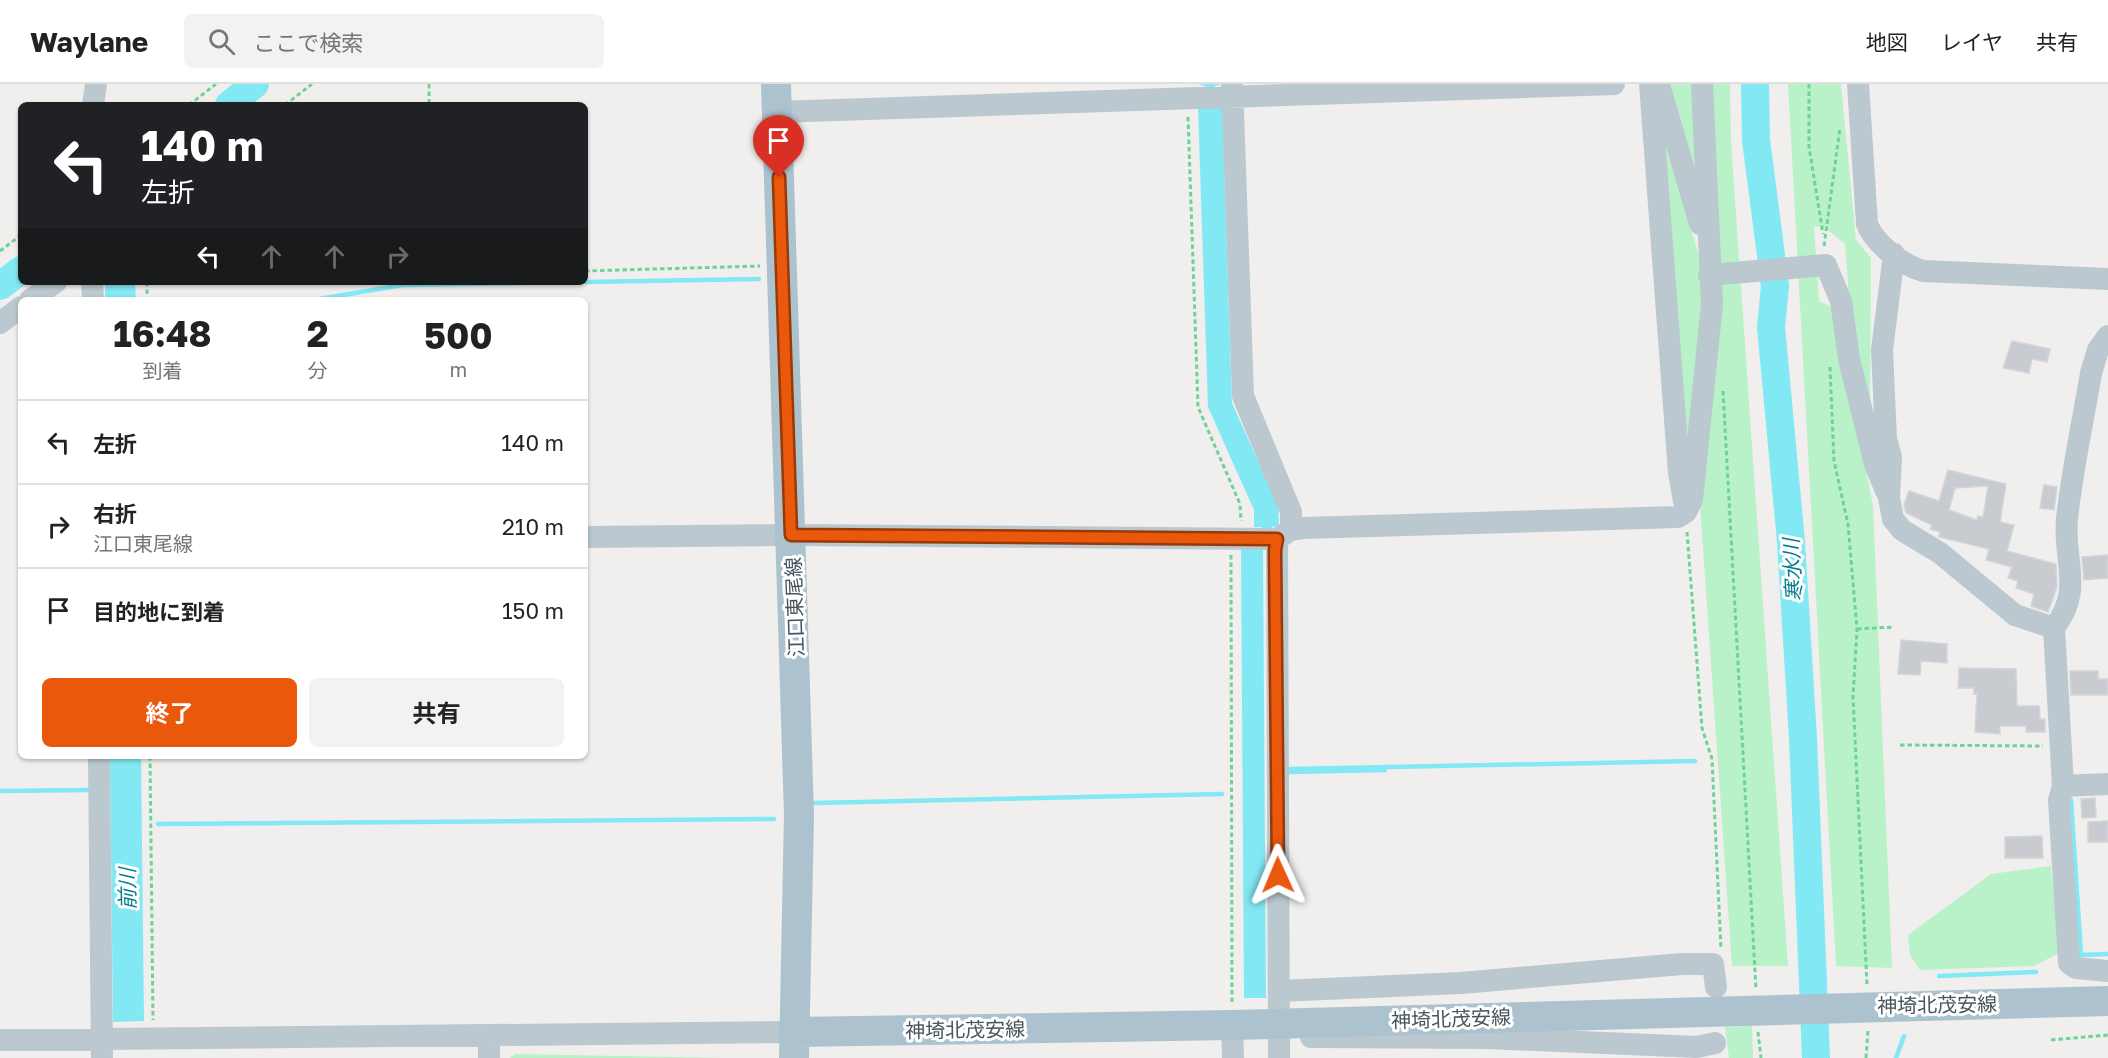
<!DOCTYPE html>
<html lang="ja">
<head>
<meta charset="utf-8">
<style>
	body { margin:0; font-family:"Golos Text","Noto Sans JP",sans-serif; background:#f2f2f2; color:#222; height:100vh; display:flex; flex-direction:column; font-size:22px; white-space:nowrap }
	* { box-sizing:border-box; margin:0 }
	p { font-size:20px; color:#767676 }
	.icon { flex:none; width:33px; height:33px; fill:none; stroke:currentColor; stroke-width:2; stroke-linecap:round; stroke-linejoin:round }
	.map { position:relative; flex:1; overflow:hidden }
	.side { position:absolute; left:18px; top:213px; width:570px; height:462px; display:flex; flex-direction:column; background:#fff; border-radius:9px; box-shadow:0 2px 4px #0004 }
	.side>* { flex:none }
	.hud { position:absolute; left:18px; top:18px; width:570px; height:183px; border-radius:9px; box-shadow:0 2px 4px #0004; background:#202124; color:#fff; overflow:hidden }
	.pin { position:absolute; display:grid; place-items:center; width:51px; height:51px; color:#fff; margin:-62px -26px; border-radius:50% 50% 50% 0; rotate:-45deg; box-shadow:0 0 6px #0007 }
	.pin .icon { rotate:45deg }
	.me { position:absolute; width:66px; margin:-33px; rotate:359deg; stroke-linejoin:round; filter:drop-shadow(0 0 4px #0008) }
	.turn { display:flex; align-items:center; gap:21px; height:126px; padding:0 24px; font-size:27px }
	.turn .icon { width:78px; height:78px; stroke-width:2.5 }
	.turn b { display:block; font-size:42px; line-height:51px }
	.lanes { display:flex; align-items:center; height:57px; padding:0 24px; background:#0003; justify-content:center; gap:30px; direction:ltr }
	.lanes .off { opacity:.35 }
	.eta { display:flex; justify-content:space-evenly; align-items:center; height:102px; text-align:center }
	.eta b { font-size:36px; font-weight:700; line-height:42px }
	.button { display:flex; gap:12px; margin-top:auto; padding:12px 24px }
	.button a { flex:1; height:69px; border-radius:9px; background:#ea580c; color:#fff; font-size:24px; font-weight:700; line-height:69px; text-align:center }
	.button a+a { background:#f2f2f2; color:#222 }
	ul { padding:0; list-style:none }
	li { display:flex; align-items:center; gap:18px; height:84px; padding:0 24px; border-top:2px solid #e0e0e0 }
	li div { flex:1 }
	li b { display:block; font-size:22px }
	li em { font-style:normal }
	header { display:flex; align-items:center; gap:36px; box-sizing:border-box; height:84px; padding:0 30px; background:#fff; border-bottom:2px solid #e0e0e0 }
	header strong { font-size:28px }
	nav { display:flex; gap:33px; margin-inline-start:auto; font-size:21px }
	.search { width:420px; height:54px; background:#f2f2f2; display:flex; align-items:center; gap:15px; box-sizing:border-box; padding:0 21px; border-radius:9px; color:#767676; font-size:22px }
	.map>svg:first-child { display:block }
</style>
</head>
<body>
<header>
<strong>Waylane</strong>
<div class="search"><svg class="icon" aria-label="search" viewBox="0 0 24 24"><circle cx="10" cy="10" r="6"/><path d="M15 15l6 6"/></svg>ここで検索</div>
<nav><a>地図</a><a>レイヤ</a><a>共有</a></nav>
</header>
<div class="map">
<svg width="2108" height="974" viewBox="0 0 2108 974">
	<rect width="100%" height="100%" fill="#f1eeee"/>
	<!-- green -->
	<path fill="#b9f2c8" d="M1668 0H1694L1701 127Z
		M1710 0H1730L1731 58 1788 882H1732L1698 392Z
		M1788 0H1841L1856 156 1871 174 1870 324 1853 263 1845 160 1823 142 1814 143 1819 217 1835 225 1873 422 1892 884 1836 882Z
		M1662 51 1700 175 1703 219 1688 370Z
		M2051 782 2059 869 2034 882 1920 886 1910 871 1908 851 1991 790Z
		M1752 942 1753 974H1729L1725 943Z
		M515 970 727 974H510Z"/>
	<!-- water -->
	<path fill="#82e8f3" d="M1198 0H1222L1215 2V23H1222L1232 319 1278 422 1279 442 1272 443 1263 466 1266 914H1244L1241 466 1262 443H1254V426L1208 323 1198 24 1206 23 1205 2Z
		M105 198H135L136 216H105Z
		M110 672H141L144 937 113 938Z"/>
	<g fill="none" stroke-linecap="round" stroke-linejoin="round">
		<!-- stream -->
		<path stroke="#82e8f3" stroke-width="4.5" d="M585 198 759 195
			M313 216 403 201 580 198
			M1290 685 1695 677
			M1289 688 1385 686
			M0 707 89 706
			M2071 716 2081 871 2108 870
			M815 719 1222 710
			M158 740 774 735
			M1939 892 2036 888
			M1896 974 1904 952"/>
		<!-- river -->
		<path stroke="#82e8f3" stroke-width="28" d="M1755 0 1756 56 1775 202 1771 243 1791 458 1803 654 1816 974
			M229 21 255 0
			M0 202 21 186"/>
	</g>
	<!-- building -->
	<path fill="#c8ccd1" stroke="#d2d5da" stroke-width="1.5" fill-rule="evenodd" d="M2012 257 2050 265 2047 278 2032 275 2029 289 2003 284Z
		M1948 386 2006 400 2000 438 2014 441 2007 467 2056 480 2057 503 2048 528 2031 522 2034 510 2016 504 2018 497 2008 494 2012 483 1986 476 1989 465 1939 453 1940 448 1930 445 1932 441 1906 429 1904 421 1909 407 1939 417ZM1988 402 1983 433 1978 432 1977 436 1949 426 1955 404Z
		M2044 401 2057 403 2054 426 2040 424Z
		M2108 471V494L2084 496 2082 473Z
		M1901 556 1947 560V579L1921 577 1920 591 1898 590Z
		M1959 584 2016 585 2017 622H2039L2040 635H2045V648H2026V642H2000V650L1975 648 1977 610H1974V604H1958Z
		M2070 587H2098V595H2108V611H2071Z
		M2095 714 2096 733 2082 734 2081 715Z
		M2108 737V758H2088V738Z
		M2042 752 2043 774H2005V753Z"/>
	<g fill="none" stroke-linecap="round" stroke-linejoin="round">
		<!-- path -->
		<path stroke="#6ed396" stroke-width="3" stroke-dasharray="4.5 3" stroke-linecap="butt" d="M429 0V21
			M1809 0V63L1823 150
			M189 21 216 0
			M285 21 312 0
			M1188 33 1198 323 1240 420 1241 437
			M1824 162 1840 44
			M0 167 21 151
			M585 187 760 182
			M147 198V216
			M1830 283 1834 377 1848 440 1857 545 1853 613 1867 901
			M1723 307 1756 906
			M1687 448 1702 644 1712 675 1721 865
			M1231 471 1232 918
			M1857 545 1894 543
			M1900 661 2043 662
			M150 672 153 936
			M1758 948 1761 974
			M2051 956 2108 951
			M1866 974 1868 946"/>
		<!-- minor -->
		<path stroke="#bbc8cf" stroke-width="22" d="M1232 0 1243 312 1291 428V446
			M1650 0 1679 389 1684 417
			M1858 0 1867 140C1875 160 1902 181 1923 187L2108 195
			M1659 1 1700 140
			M93 21 96 0
			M777 28 1614 0
			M1894 170 1882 266 1886 355 1891 373 1889 414 1893 435 1902 446 1940 469 2015 531 2054 544
			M1709 191 1826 181 1841 217 1849 275 1875 380 1886 407
			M92 198 93 216
			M30 216 56 198
			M0 239 21 223
			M2108 252 2098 266 2091 289C2083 338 2072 386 2067 435 2063 478 2084 505 2054 544L2063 702 2059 716 2069 879 2076 884 2108 887
			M585 453 791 451 1277 455 1291 446 1304 444 1678 433 1686 428 1692 416 1712 220 1702 0
			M1277 455 1279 974
			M99 672 102 974
			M2063 702 2108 700
			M1279 907 1461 899 1682 880H1713L1716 903
			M1232 941 1233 974
			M489 951V974
			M1311 953 1487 954 1697 963 1715 959
			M0 956 794 948"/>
		<!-- major -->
		<path stroke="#acc2cf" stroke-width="30" d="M776 0 799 731 794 974
			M794 948 1232 941 2108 917"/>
	</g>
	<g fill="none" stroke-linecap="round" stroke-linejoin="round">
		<!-- route casing -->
		<g stroke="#983908" stroke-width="15">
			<path id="route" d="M779 93 791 451 1277 455 1275 466 1278 791"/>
		</g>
		<!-- route -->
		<use href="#route" stroke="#ea580c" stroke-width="10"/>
	</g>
	<g text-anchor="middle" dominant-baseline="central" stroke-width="6" stroke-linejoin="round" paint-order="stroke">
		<!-- street labels -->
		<g font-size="20" fill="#45545d" stroke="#fff">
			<text transform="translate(794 523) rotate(-92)">江口東尾線</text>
			<text transform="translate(1937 920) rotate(-1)">神埼北茂安線</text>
			<text transform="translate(1451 934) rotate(-2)">神埼北茂安線</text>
			<text transform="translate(965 945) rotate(-1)">神埼北茂安線</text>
		</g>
		<!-- water labels -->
		<g font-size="21" font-style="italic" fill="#057e8b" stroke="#fff">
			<text transform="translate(1792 486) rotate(-93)">寒水川</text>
			<text transform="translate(127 805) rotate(-91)">前川</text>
		</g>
	</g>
</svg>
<div class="pin" style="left:779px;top:93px;background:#d93025"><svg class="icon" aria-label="arrive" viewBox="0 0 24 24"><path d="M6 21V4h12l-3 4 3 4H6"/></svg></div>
<svg class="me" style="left:1278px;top:791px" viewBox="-20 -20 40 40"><path d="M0-17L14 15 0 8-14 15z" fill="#ea580c" stroke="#fff" stroke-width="4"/></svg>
<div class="hud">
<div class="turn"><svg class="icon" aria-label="left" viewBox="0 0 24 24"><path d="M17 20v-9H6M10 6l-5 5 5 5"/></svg><div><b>140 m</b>左折</div></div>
<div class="lanes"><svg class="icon" aria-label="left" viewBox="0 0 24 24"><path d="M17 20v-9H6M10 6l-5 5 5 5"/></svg><svg class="icon off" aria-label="ahead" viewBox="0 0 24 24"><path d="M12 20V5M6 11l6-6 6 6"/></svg><svg class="icon off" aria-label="ahead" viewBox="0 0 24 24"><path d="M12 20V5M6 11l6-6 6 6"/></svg><svg class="icon off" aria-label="right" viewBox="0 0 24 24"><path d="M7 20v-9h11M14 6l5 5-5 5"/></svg></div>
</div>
<section class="side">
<div class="eta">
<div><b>16:48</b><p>到着</p></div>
<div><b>2</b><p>分</p></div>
<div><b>500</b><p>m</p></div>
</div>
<ul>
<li><svg class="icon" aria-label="left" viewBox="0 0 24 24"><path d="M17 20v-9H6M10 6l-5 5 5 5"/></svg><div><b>左折</b></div><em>140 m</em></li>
<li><svg class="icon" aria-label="right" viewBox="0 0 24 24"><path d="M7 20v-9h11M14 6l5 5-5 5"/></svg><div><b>右折</b><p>江口東尾線</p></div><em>210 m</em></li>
<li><svg class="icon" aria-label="arrive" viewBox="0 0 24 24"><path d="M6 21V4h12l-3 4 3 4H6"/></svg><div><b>目的地に到着</b></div><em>150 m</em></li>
</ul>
<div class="button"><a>終了</a><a>共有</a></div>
</section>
</div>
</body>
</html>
